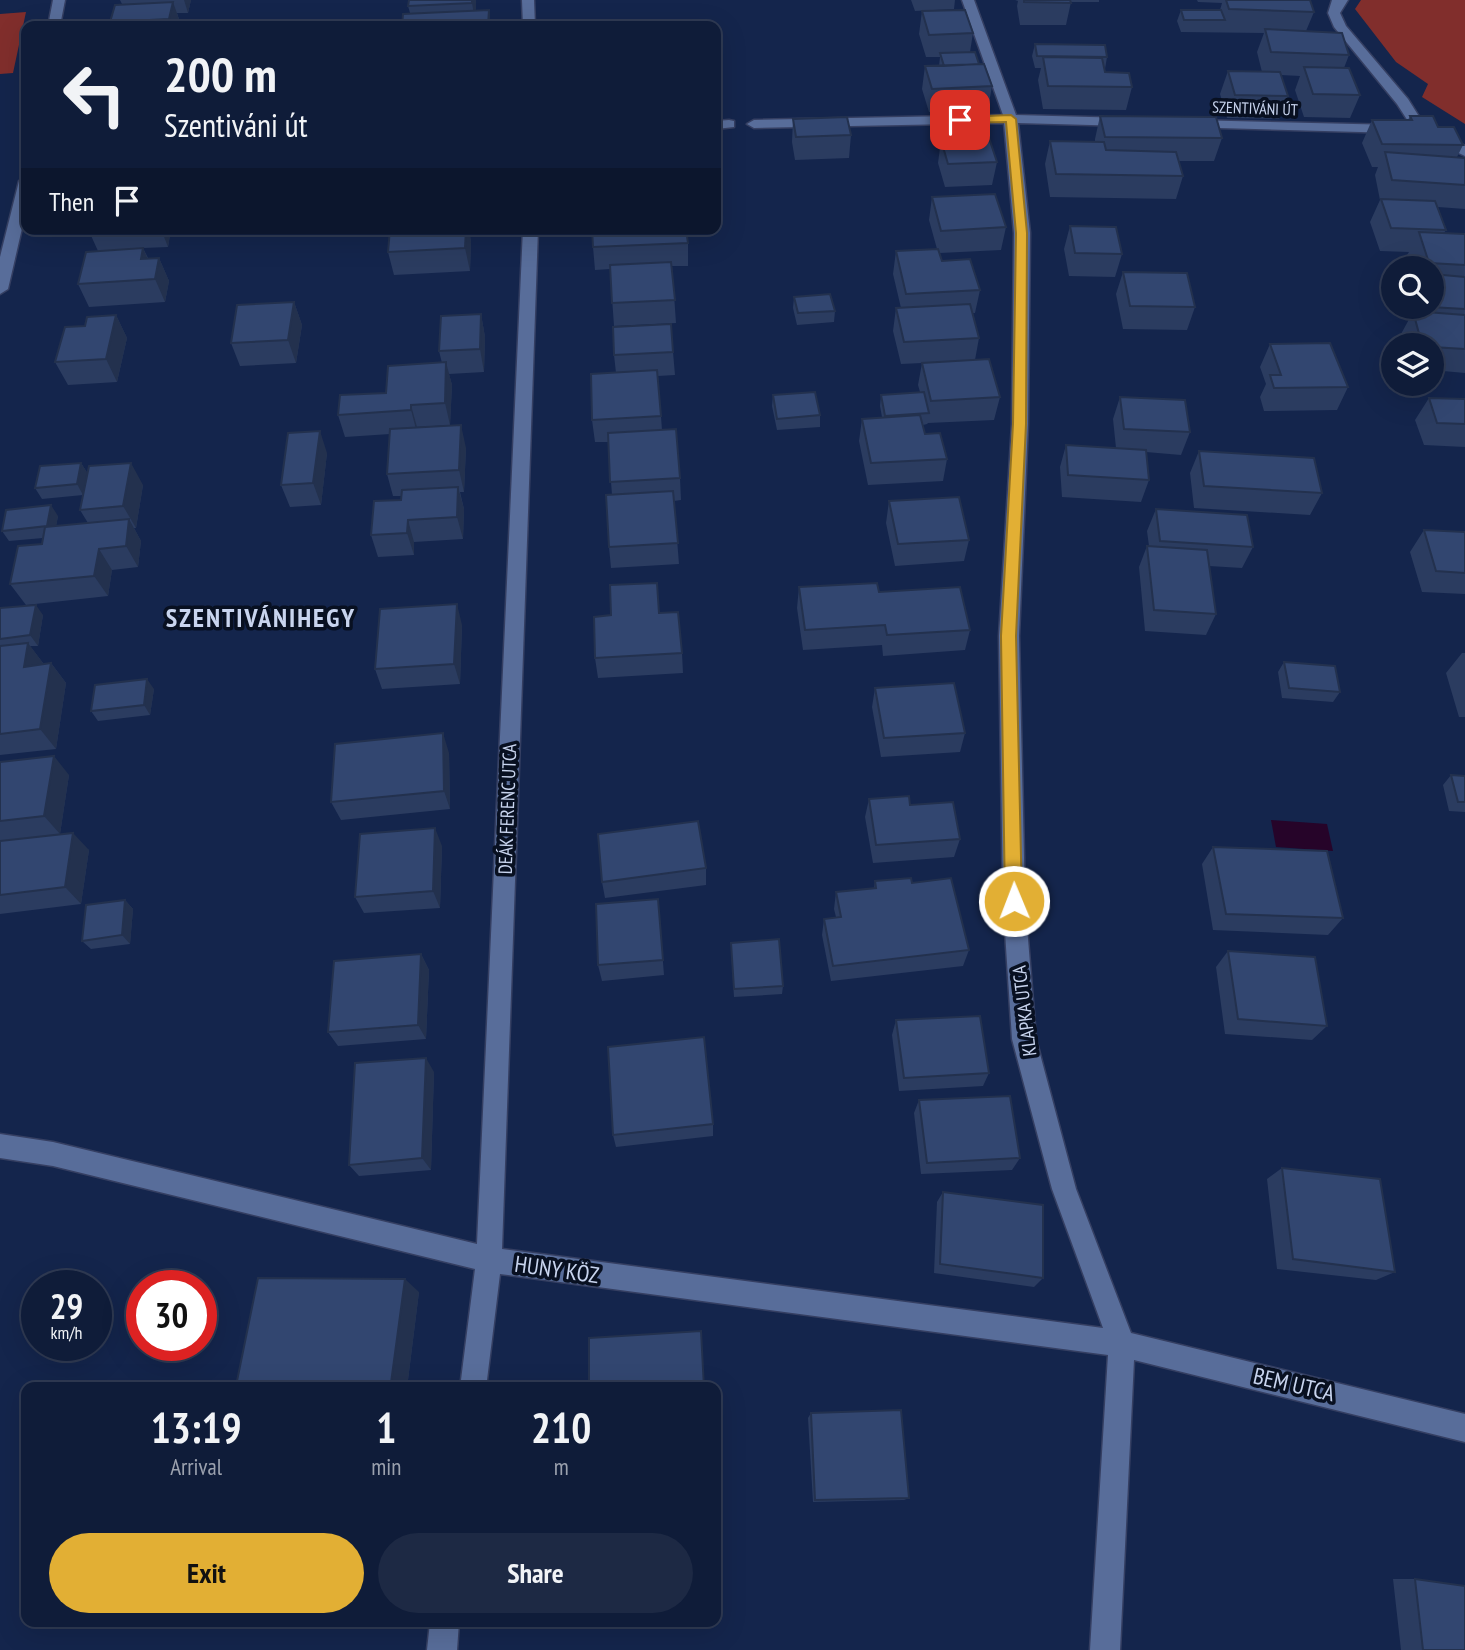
<!DOCTYPE html>
<html lang="en">
<head>
<meta charset="utf-8">
<style>
	body { margin:0; font-family:"PT Sans Narrow",sans-serif; background:#1d2944; color:#f1f3f6; height:100vh; display:flex; flex-direction:column; font-size:26px; white-space:nowrap }
	* { box-sizing:border-box; margin:0 }
	p { font-size:23px; color:#9ba1ae }
	.icon { flex:none; width:38px; height:38px; fill:none; stroke:currentColor; stroke-width:2; stroke-linecap:round; stroke-linejoin:round }
	.map { position:relative; flex:1; overflow:hidden }
	.side { position:absolute; left:21px; top:1382px; width:700px; height:245px; display:flex; flex-direction:column; background:#0f1c39; border-radius:14px; box-shadow:0 7px 28px #0002,0 0 0 2px #2f3a53 }
	.side>* { flex:none }
	.hud { position:absolute; left:21px; top:21px; width:700px; height:214px; border-radius:14px; box-shadow:0 7px 28px #0002,0 0 0 2px #2f3a53; background:#0f1c39; color:#f1f3f6; overflow:hidden }
	.fabs { position:absolute; left:1381px; top:256px; display:grid; gap:14px }
	.fabs a { display:grid; place-items:center; width:63px; height:63px; border-radius:50%; background:#0f1c39; box-shadow:0 7px 28px #0002,0 0 0 2px #2f3a53; font-size:35px }
	.speed { position:absolute; left:21px; top:1270px; display:flex; gap:14px; font-size:35px; font-weight:700; text-align:center }
	.speed>* { display:grid; place-content:center; width:91px; height:91px; border-radius:50%; background:#0f1c39; box-shadow:0 7px 28px #0002,0 0 0 2px #2f3a53; line-height:1 }
	.speed small { font-size:18px; font-weight:400 }
	.speed .limit { border:10px solid #d22; background:#fff; color:#111 }
	.pin { position:absolute; display:grid; place-items:center; width:60px; height:60px; color:#fff; margin:-30px; border-radius:14px; box-shadow:0 4px 10px #0006 }
	.me { position:absolute; width:77px; margin:-38px; rotate:359deg; stroke-linejoin:round; filter:drop-shadow(0 0 5px #0008) }
	.turn { display:flex; align-items:center; gap:24px; height:147px; padding:0 28px; font-size:32px }
	.turn .icon { width:91px; height:91px; stroke-width:2.5 }
	.turn b { display:block; font-size:49px; line-height:60px }
	.then { display:flex; align-items:center; height:66px; padding:0 28px; background:#0003; gap:14px; font-size:26px }
	.eta { display:flex; justify-content:space-evenly; align-items:center; height:119px; text-align:center }
	.eta b { font-size:42px; font-weight:800; line-height:49px }
	.cta { display:flex; gap:14px; margin-top:auto; padding:14px 28px }
	.cta a { flex:1; height:80px; border-radius:42px; background:#e2af34; color:#111; font-size:28px; font-weight:800; line-height:80px; text-align:center }
	.cta a+a { background:#1d2944; color:#f1f3f6 }
	.map>svg:first-child { display:block }
</style>
</head>
<body>
<div class="map">
<svg width="1465" height="1650" viewBox="0 0 1465 1650">
	<rect width="100%" height="100%" fill="#14254c"/>
	<!-- green -->
	<path fill="#812e2c" d="M1361 0H1465V124L1422 97 1428 84 1396 62 1355 9Z
		M26 12 13 73 0 74V14Z"/>
	<!-- water -->
	<path fill="#260429" d="M1271 820 1327 824 1333 851 1276 847Z"/>
	<g fill="none" stroke-linecap="round" stroke-linejoin="round">
		<!-- minor casing -->
		<g stroke="#353f62" stroke-width="3">
			<path id="minor" d="M53 0H65L60 26H48Z
				M522 0H534L535 26H523Z
				M962 0H974L1016 115 1127 118 1134 122 1127 126 1018 123 1030 233 1028 424 1019 636 1025 901 1036 1039 1076 1189 1131 1333 1465 1414V1442L1134 1360 1120 1650H1090L1108 1355 500 1274 486 1388H460L475 1269 53 1166 0 1158V1134L53 1142 477 1244 523 229H538L502 1249 1103 1328 1052 1189 1012 1039 1003 901 999 636 1012 424 1014 233 1004 123 754 128 747 124 754 120 1003 115Z
				M1332 0H1348L1340 13 1346 26 1408 99 1425 126 1465 146V156L1415 132 1397 104 1334 27 1328 13Z
				M729 120 734 121V127L716 129V121Z
				M1191 120 1396 125 1403 129 1396 133 1186 127 1184 124Z
				M26 177V211L8 289 0 294V257L19 181Z
				M430 1622H459L457 1650H427Z"/>
		</g>
		<!-- minor -->
		<use href="#minor" fill="#586d9a" fill-rule="evenodd"/>
	</g>
	<!-- wall -->
	<path fill="#2b3c60" d="M120 0H191L188 13H177L181 25 226 26H112L110 22 122 4Z
		M409 0H476V10H489L491 26H402L410 13 408 6Z
		M911 0H955L954 9 915 11Z
		M1015 0H1099V2H1071L1066 25H1020L1017 6 1018 1Z
		M1197 0H1310L1314 12 1306 31 1349 55 1344 68 1360 95 1350 118 1304 117 1295 90 1300 76 1281 75 1288 96 1279 119 1227 118 1220 94 1228 71 1262 72 1257 52 1264 33 1181 32 1177 21 1181 10H1220L1222 3 1198 2Z
		M922 11 973 33 970 52 992 86 988 109 929 112 922 89 925 66H939L940 57H926L919 34Z
		M1035 44 1107 57 1105 69V72L1132 87 1126 110 1043 109 1038 80 1041 68H1035L1032 56Z
		M1100 116 1222 138 1214 161H1179L1183 176 1176 199 1050 197 1045 164 1050 141 1095 142V139Z
		M1410 116 1438 127 1463 145 1457 157 1465 158V209L1438 207 1446 230 1444 233 1465 234V373L1432 370V345H1404L1401 334 1413 312 1411 306H1432V268H1411L1407 255 1409 252 1380 251 1370 222 1380 200 1375 175 1378 167H1372L1362 143 1372 120H1408Z
		M793 119 851 135 849 158 795 160 792 142Z
		M941 140 997 162 992 185 945 187 938 163Z
		M932 197 1006 227 1001 250 940 253 942 261 980 290 975 313H973L979 338 975 360 1000 397 994 420 928 423 927 424 923 425 925 434 947 459 943 481 868 485 859 441 862 419 882 417 880 406 881 395 920 392 918 385 922 363 901 364 893 331 896 308H901L893 274 896 251 937 249 929 220Z
		M1070 226 1122 254 1115 277 1069 276 1064 249Z
		M88 229H171L168 247 143 248 148 258H159L169 281 165 302 89 307 78 284 98 251Z
		M390 229H469L471 242 470 271 394 275 388 252Z
		M688 243V266H672L676 323 614 326 610 269 595 270 593 247Z
		M1123 272 1195 307 1187 330 1123 329 1116 294Z
		M794 297 835 311 834 322 797 325 793 308Z
		M294 302 302 325 296 363 240 366 231 343Z
		M481 314 485 337 484 372 449 374 452 385 450 425 417 427V428L466 448 464 492H460L464 509 463 539 414 542V555L378 557 371 535 401 500 402 496H393L387 474 390 434 345 437 338 415 386 393 442 363 439 351Z
		M116 315 127 338 117 382 68 385 55 362 85 326Z
		M1270 344 1348 387 1337 410 1264 411 1260 397 1266 384 1260 367Z
		M673 352 675 375 658 376 662 430 680 478 681 500 674 501 679 564 611 568 609 547 612 495 608 442H595L592 420 616 373 614 355Z
		M773 395 820 415V427L777 430 772 406Z
		M1120 397 1190 432 1181 455 1146 452 1149 480 1141 502 1062 497 1060 467 1066 445 1116 448 1113 419Z
		M1429 398 1465 399V447L1424 445 1415 420Z
		M1199 451 1322 493 1310 515 1194 508 1190 473Z
		M327 453 321 505 290 507 281 485Z
		M81 463 88 474 143 485 136 528H134L141 541 138 567 112 570 108 596 26 605 10 584 42 544 43 538 9 541 2 531 58 516 56 526 88 523 80 510 83 495 42 499 35 488Z
		M889 501 969 540 964 561 895 566 886 523Z
		M1156 509 1253 547 1242 568 1209 566 1216 614 1206 635 1145 631 1139 567 1147 546H1149L1147 531Z
		M1424 530 1465 532V594L1422 592 1410 552Z
		M799 587 879 592 970 630 965 650 883 656 882 645 803 650 797 608Z
		M0 608 43 615 38 646H30L43 663V664L51 663 66 683 56 749 0 755Z
		M659 613 682 653 683 673 598 678 595 658Z
		M462 625 460 684 382 689 375 669Z
		M1462 653H1465V717H1459L1446 673Z
		M1284 662 1340 692 1333 702 1282 698 1278 672Z
		M875 688 965 733 960 752 881 757 872 707Z
		M154 689 150 715 98 721 91 711Z
		M449 753 450 809 341 820 331 802Z
		M0 762 69 775 60 834 89 850 81 904 0 914Z
		M1451 775 1465 776V812L1449 811 1443 785Z
		M869 799 910 805 960 839 954 857 873 863 865 817Z
		M442 846 440 908 364 913 355 897Z
		M1213 847 1343 918 1328 935 1213 930 1202 864Z
		M706 868V885L605 898 602 882Z
		M875 881 912 883 969 950 963 966 831 981 822 935 824 919 836 917 834 909 836 892 874 888Z
		M658 899 664 975 602 981 598 965Z
		M125 900 133 909 130 944 91 949 82 941Z
		M731 951 783 986 782 994 734 997Z
		M1228 951 1327 1026 1312 1040 1225 1034 1216 967Z
		M421 954 429 970 426 1039 338 1046 328 1032Z
		M896 1020 989 1073 983 1086 899 1091 892 1035Z
		M434 1072 431 1170 359 1176 349 1165Z
		M919 1100 1020 1158 1012 1170 921 1174 914 1113Z
		M713 1124V1136L616 1147 613 1135Z
		M1282 1168 1395 1272 1376 1280 1277 1269 1267 1179Z
		M943 1192 1043 1278 1034 1287 934 1273 937 1202Z
		M419 1292 407 1388H253L237 1381Z
		M811 1413 909 1498 904 1500 813 1502 808 1418Z
		M1393 1579H1415L1465 1650H1401Z"/>
	<!-- shaded-wall -->
	<path fill="#23314e" d="M184 0H191L188 13Z
		M472 0H476V26L472 3Z
		M173 2 181 25V26H171L169 19Z
		M489 10 491 26H488Z
		M161 229H171L168 247Z
		M466 229H469L471 242 470 271 465 248Z
		M143 248 153 271 141 259Z
		M159 258 169 281 165 302 155 279Z
		M294 302 302 325 296 363 288 340Z
		M481 314 485 337 484 372 480 349Z
		M116 315 127 338 117 382 106 359Z
		M446 362 452 385 450 425 445 403Z
		M411 405 417 427V433L411 410Z
		M461 425 466 448 464 492 459 470Z
		M320 431 327 453 321 505 313 483Z
		M81 463 88 474 83 495 77 484Z
		M131 463 143 485 136 528 123 506Z
		M458 487 464 509 463 539 457 517Z
		M51 505 58 516 54 537 47 526Z
		M129 519 141 541 138 567 126 546Z
		M408 520 414 542V555L407 533Z
		M99 549 112 570 108 596 94 576Z
		M457 604 462 625 460 684 454 664Z
		M36 605 43 615 38 646 30 635Z
		M28 643 43 663 39 687 24 667Z
		M51 663 66 683 56 749 40 729Z
		M147 679 154 689 150 715 144 705Z
		M443 733 449 753 450 809 444 791Z
		M54 756 69 775 60 834 44 816Z
		M435 828 442 846 440 908 433 891Z
		M73 833 89 850 81 904 65 887Z
		M125 900 133 909 130 944 122 935Z
		M421 954 429 970 426 1039 418 1025Z
		M426 1058 434 1072 431 1170 422 1158Z
		M405 1279 419 1292 407 1388H399L391 1383Z"/>
	<!-- building -->
	<path fill="#324670" stroke="#23314e" stroke-width="2" d="M409 0H472V3L408 6Z
		M1024 0H1070L1071 3 1024 2Z
		M1226 0H1310L1314 12 1229 9Z
		M173 2 169 19 110 22 115 5Z
		M489 10 488 26H402L403 14Z
		M965 10 973 33 929 35 922 11Z
		M1181 10H1221L1225 20H1184Z
		M637 22V26H575V24Z
		M225 23 224 26H174Z
		M1265 29 1342 33 1349 55 1271 52Z
		M1035 44 1105 45 1107 57 1037 56Z
		M975 52 979 64 944 66 940 53Z
		M1043 57 1102 58 1105 72 1129 73 1132 87 1048 86Z
		M984 64 992 86 932 89 925 66Z
		M1304 67 1349 68 1360 95 1313 94Z
		M1228 71 1280 72 1288 96 1235 95Z
		M1100 116 1216 117 1222 138 1105 137Z
		M1410 116H1433L1438 127H1454L1463 145 1382 144 1372 120H1412Z
		M847 117 851 135 796 137 793 119Z
		M989 138 997 162 948 164 941 140Z
		M1050 141 1104 142 1106 150 1176 152 1183 176 1056 174Z
		M1385 152 1465 158V185L1392 180Z
		M995 194 1006 227 941 231 932 197Z
		M1381 199 1435 201 1446 230 1391 228Z
		M1070 226 1116 227 1122 254 1075 253Z
		M390 229H466L465 248 388 252Z
		M592 229H686L688 243 593 247Z
		M1419 232 1465 234V265L1429 263Z
		M143 248 141 259 159 258 155 279 78 284 86 252Z
		M938 249 942 261 970 259 980 290 906 294 896 251Z
		M671 262 675 300 612 303 610 265Z
		M1123 272 1187 273 1195 307 1130 306Z
		M1432 274 1465 277V309L1430 307 1432 306Z
		M830 294 835 311 798 313 794 297Z
		M294 302 288 340 231 343 237 305Z
		M970 304 979 338 904 342 896 308Z
		M1413 311 1465 315V349L1432 347V345H1422Z
		M481 314 480 349 439 351 441 316Z
		M116 315 106 359 55 362 65 327 85 326 87 317Z
		M671 324 673 352 614 355 613 327Z
		M1330 343 1348 387 1274 388 1270 375H1281L1270 344Z
		M989 359 1000 397 931 401 922 363Z
		M446 362 445 403 411 405V410L338 415 340 395 386 393 388 366Z
		M657 370 661 416 592 420 591 374Z
		M815 392 820 415 777 419 773 395Z
		M924 392 929 413 885 416 881 395Z
		M1120 397 1185 400 1190 432 1124 429Z
		M1429 398 1465 399V424L1437 423Z
		M920 415 925 434 940 433 947 459 871 463 862 419Z
		M461 425 459 470 387 474 390 429Z
		M676 429 680 478 610 482 608 433Z
		M320 431 313 483 281 485 288 433Z
		M1066 445 1146 450 1149 480 1068 475Z
		M1199 451 1314 458 1322 493 1204 486Z
		M81 463 77 484 35 488 40 466Z
		M131 463 123 506 80 510 89 466Z
		M458 487 457 517 408 520 407 533 371 535 374 501 401 500 402 490Z
		M673 491 678 543 609 547 606 495Z
		M959 497 969 540 898 544 889 501Z
		M51 505 47 526 2 531 6 510Z
		M1156 509 1247 515 1253 547 1160 541Z
		M129 519 126 546 99 549 94 576 10 584 18 546 42 544 45 527Z
		M1424 530 1465 532V573L1436 571Z
		M1147 546 1207 550 1216 614 1154 610Z
		M657 583 659 613 678 612 682 653 595 658 594 617 611 615 610 585Z
		M877 583 879 592 960 587 970 630 887 635 885 625 805 630 799 587Z
		M457 604 454 664 375 669 380 609Z
		M36 605 30 635 0 639V608Z
		M28 643 24 667 51 663 40 729 0 734V646Z
		M1284 662 1335 666 1340 692 1289 688Z
		M147 679 144 705 91 711 95 685Z
		M954 683 965 733 884 738 875 688Z
		M443 733 444 791 331 802 335 744Z
		M54 756 44 816 0 821V762Z
		M1451 775 1465 776V802H1458Z
		M909 796 910 805 953 802 960 839 876 845 869 799Z
		M698 821 706 868 602 882 598 834Z
		M435 828 433 891 355 897 360 834Z
		M73 833 65 887 0 895V841Z
		M1213 847 1327 851 1343 918 1226 914Z
		M911 878 912 883 951 878 969 950 833 966 824 919 841 917 836 892 876 888 875 881Z
		M658 899 663 960 598 965 596 904Z
		M125 900 122 935 82 941 86 905Z
		M779 939 783 986 734 989 731 943Z
		M1228 951 1315 957 1327 1026 1238 1019Z
		M421 954 418 1025 328 1032 334 961Z
		M980 1016 989 1073 904 1078 896 1020Z
		M704 1037 713 1124 613 1135 608 1047Z
		M426 1058 422 1158 349 1165 355 1063Z
		M1010 1096 1020 1158 927 1163 919 1100Z
		M1282 1168 1380 1179 1395 1272 1293 1259Z
		M943 1192 1043 1205V1278L940 1264Z
		M258 1278 405 1279 391 1383 237 1381Z
		M701 1331 704 1388H589V1338Z
		M901 1410 909 1498 815 1500 811 1413Z
		M1415 1579 1465 1586V1650H1423Z"/>
	<!-- route -->
	<path fill="#e2af34" stroke="#937222" stroke-width="2" d="M1011 115 1016 119 1027 233 1026 424 1016 636 1022 901 1014 908 1005 901 1001 636 1013 424 1016 233 1006 122 960 123 954 120 960 117Z"/>
	<g text-anchor="middle" dominant-baseline="central" stroke-width="7" stroke-linejoin="round" paint-order="stroke">
		<!-- far-street labels -->
		<g font-size="16" fill="#c8d4ee" stroke="#081021">
			<text transform="translate(1255 108) rotate(2)">SZENTIVÁNI ÚT</text>
		</g>
		<!-- street labels -->
		<g font-size="19" fill="#c8d4ee" stroke="#081021">
			<text transform="translate(507 809) rotate(-88)">DEÁK FERENC UTCA</text>
			<text transform="translate(1024 1011) rotate(-97)">KLAPKA UTCA</text>
		</g>
		<!-- near-street labels -->
		<g font-size="23" fill="#c8d4ee" stroke="#081021">
			<text transform="translate(557 1269) rotate(8)">HUNY KÖZ</text>
			<text transform="translate(1294 1384) rotate(13)">BEM UTCA</text>
		</g>
		<!-- district labels -->
		<g font-size="26" font-weight="bold" letter-spacing="2" fill="#c8d4ee" stroke="#081021">
			<text x="261" y="617">SZENTIVÁNIHEGY</text>
		</g>
	</g>
</svg>
<div class="fabs">
<a><svg class="icon" aria-label="search" viewBox="0 0 24 24"><circle cx="10" cy="10" r="6"/><path d="M15 15l6 6"/></svg></a>
<a><svg class="icon" aria-label="layers" viewBox="0 0 24 24"><path d="M12 4l9 5-9 5-9-5zM3 14l9 5 9-5"/></svg></a>
</div>
<div class="speed"><div>29<small>km/h</small></div><div class="limit">30</div></div>
<div class="pin" style="left:960px;top:120px;background:#d93025"><svg class="icon" aria-label="arrive" viewBox="0 0 24 24"><path d="M6 21V4h12l-3 4 3 4H6"/></svg></div>
<svg class="me" style="left:1014px;top:901px" viewBox="-20 -20 40 40"><circle r="17" fill="#e2af34" stroke="#fff" stroke-width="3"/><path d="M0-11L8 9 0 5-8 9z" fill="#fff"/></svg>
<div class="hud">
<div class="turn"><svg class="icon" aria-label="left" viewBox="0 0 24 24"><path d="M17 20v-9H6M10 6l-5 5 5 5"/></svg><div><b>200 m</b>Szentiváni út</div></div>
<div class="then">Then<svg class="icon" aria-label="arrive" viewBox="0 0 24 24"><path d="M6 21V4h12l-3 4 3 4H6"/></svg></div>
</div>
<section class="side">
<div class="eta">
<div><b>13:19</b><p>Arrival</p></div>
<div><b>1</b><p>min</p></div>
<div><b>210</b><p>m</p></div>
</div>
<div class="cta"><a>Exit</a><a>Share</a></div>
</section>
</div>
</body>
</html>
